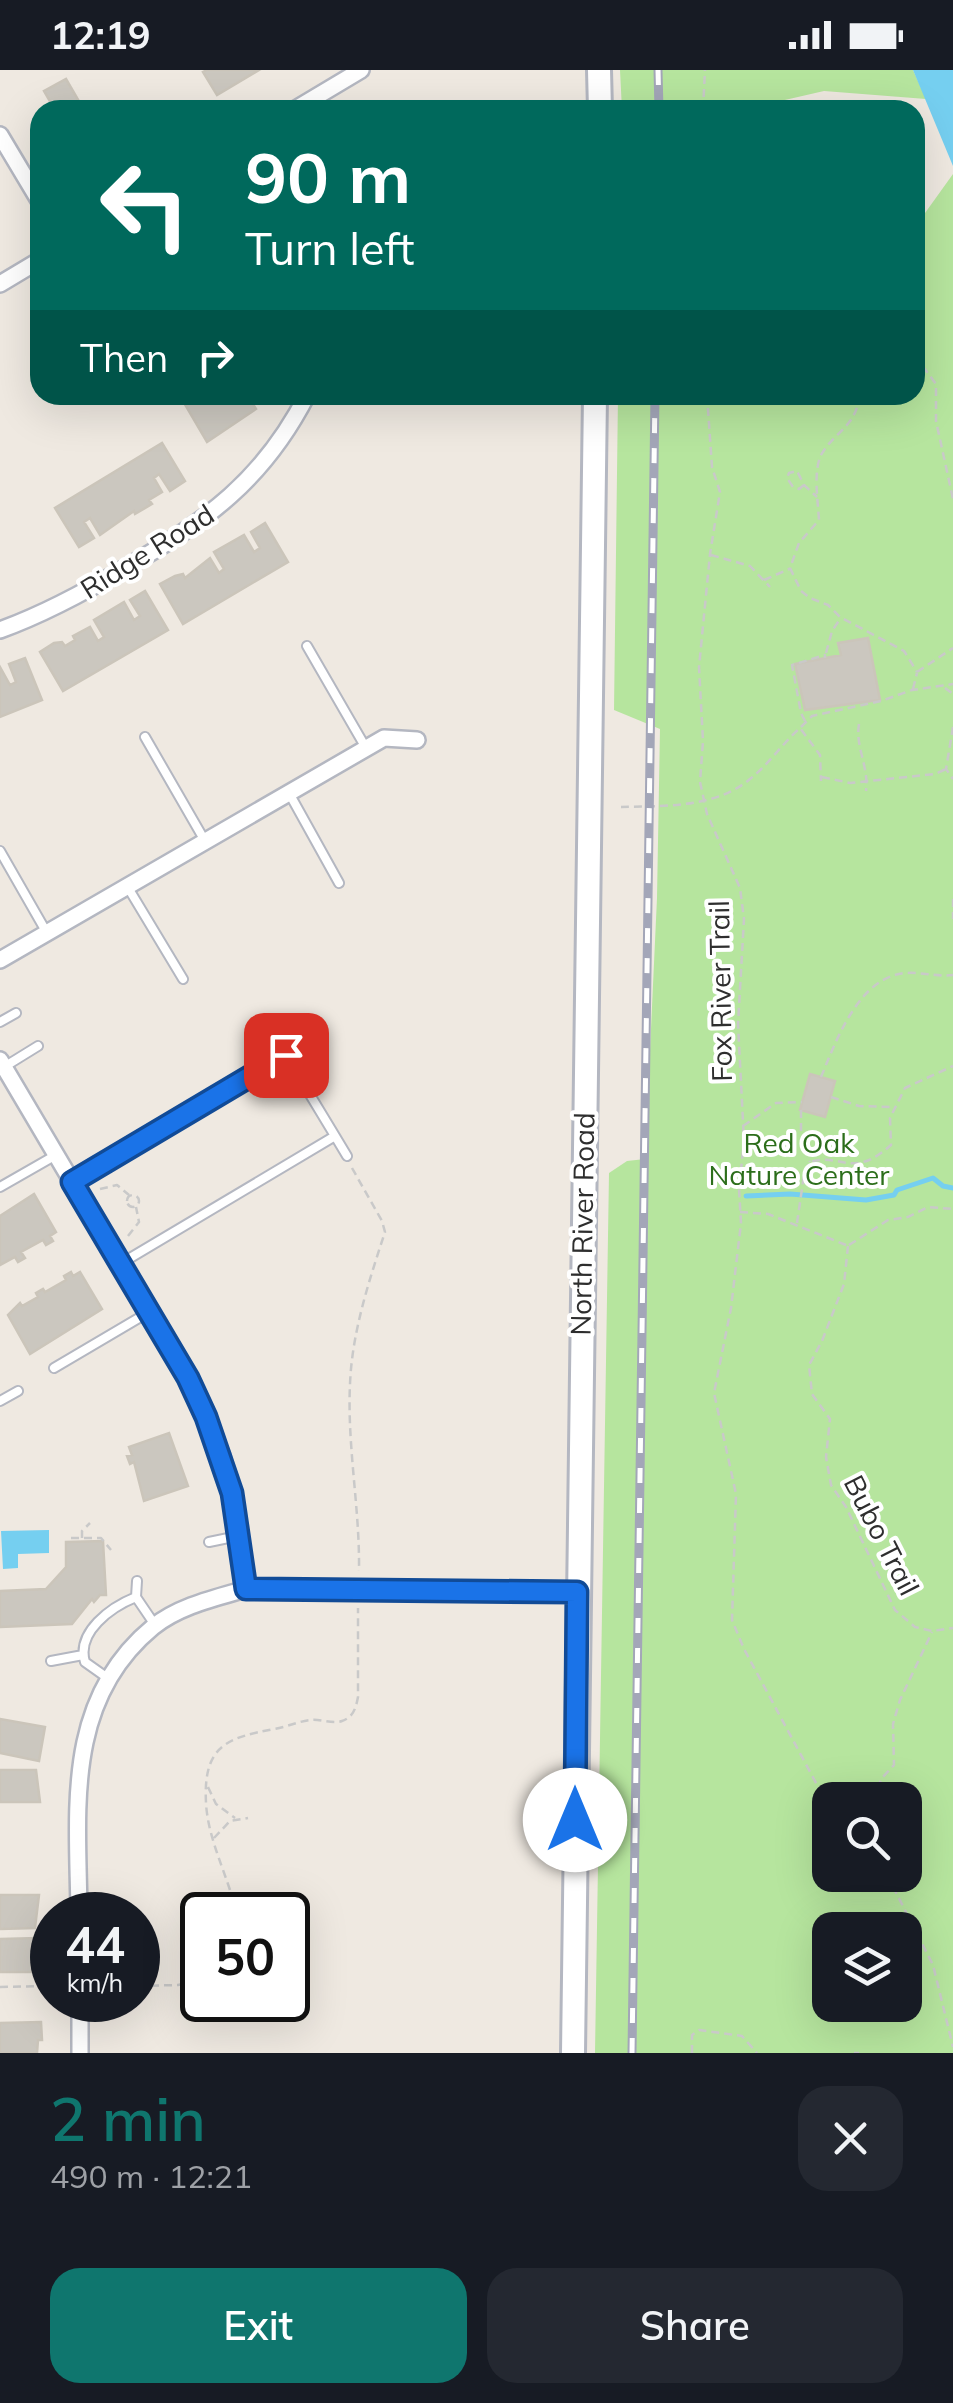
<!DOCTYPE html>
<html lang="en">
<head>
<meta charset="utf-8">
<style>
	body { margin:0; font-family:Mulish,sans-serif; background:#242831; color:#f1f3f6; height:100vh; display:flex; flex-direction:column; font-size:38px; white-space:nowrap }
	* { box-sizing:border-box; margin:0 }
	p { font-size:32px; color:#9ea1a6 }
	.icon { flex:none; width:55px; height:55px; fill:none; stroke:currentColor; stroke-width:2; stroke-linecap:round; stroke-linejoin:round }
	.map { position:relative; height:1983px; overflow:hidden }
	.panel { display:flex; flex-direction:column; background:#171b24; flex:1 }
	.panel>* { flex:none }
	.top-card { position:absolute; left:30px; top:30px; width:895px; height:305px; border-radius:30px; box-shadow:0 10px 40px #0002; background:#00695c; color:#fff; overflow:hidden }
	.buttons { position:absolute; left:812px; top:1712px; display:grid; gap:20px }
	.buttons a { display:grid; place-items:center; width:110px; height:110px; border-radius:20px; background:#171b24; box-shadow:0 10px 40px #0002; font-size:50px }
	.speed { position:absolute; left:30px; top:1822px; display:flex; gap:20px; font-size:50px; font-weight:700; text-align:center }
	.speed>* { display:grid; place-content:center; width:130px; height:130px; border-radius:50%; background:#171b24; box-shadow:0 10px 40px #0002; line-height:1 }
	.speed small { font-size:25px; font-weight:400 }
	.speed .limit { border:5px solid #111; border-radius:15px; background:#fff; color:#111 }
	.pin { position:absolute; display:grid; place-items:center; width:85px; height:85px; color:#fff; margin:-42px; border-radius:20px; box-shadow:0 5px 15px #0006 }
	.me { position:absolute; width:110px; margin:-55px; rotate:0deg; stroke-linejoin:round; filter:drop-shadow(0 0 8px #0008) }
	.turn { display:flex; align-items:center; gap:35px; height:210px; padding:0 50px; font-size:45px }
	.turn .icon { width:130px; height:130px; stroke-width:2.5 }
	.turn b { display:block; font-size:70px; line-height:85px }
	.then { display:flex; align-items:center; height:95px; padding:0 50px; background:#0003; gap:20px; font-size:38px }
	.round { display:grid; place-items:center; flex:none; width:105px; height:105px; border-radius:30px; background:#242831 }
	.headline { display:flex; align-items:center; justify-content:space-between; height:170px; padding:0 50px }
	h1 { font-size:60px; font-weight:600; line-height:75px; color:#0f766e }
	.primary-button { display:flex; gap:20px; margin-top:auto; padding:20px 50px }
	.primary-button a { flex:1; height:115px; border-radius:30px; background:#0f766e; color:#fff; font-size:40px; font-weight:600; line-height:115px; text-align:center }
	.primary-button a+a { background:#242831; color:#f1f3f6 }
	.status { display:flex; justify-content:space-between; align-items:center; height:70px; padding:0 50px; background:#171b24; direction:ltr }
	.status svg { height:28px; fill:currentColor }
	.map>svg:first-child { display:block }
</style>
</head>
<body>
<div class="status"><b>12:19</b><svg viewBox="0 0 49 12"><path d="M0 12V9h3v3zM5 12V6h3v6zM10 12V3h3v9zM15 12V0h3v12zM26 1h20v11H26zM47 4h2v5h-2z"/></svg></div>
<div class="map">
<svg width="953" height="1983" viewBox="0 0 953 1983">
	<rect width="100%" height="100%" fill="#efe9e1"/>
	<!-- green -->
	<path fill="#b6e59e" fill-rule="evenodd" d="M620 0H913L926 29 824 21 742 40H622Z
		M953 104V1983H595L609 1103 627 1091 645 1089 657 828 660 659 614 640 618 325H915V157ZM830 1730H905V1805H830ZM830 1860H905V1935H830Z"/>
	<!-- water -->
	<path fill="#75cff0" d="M913 0H953V96Z
		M49 1460V1483L18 1484V1498L3 1499 1 1461Z"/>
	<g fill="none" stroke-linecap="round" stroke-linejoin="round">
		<!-- stream -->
		<path stroke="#75cff0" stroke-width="5" d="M746 1126 790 1124 866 1130 894 1125 897 1120 933 1108 943 1116 953 1118"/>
	</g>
	<!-- building -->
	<path fill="#cbc7bf" stroke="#cbc5ba" stroke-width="2.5" d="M207 0H259L217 25 203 2Z
		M66 9 84 40H55L44 21Z
		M195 325H247L256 339 207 372 183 331Z
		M162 373 185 411 170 421 159 404 154 408 162 422 149 430 152 434 135 444 134 441 100 465 90 448 84 452 94 468 79 477 55 438Z
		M265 453 288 492 183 554 160 514 175 506 183 504 185 508 210 488 219 503 224 499 214 482 244 465 254 482 260 478 251 462Z
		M145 521 168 560 63 621 40 582 54 573 62 572 65 576 75 570 73 566 90 557 98 571 104 567 94 550 124 532 134 550 140 546 130 530Z
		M868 568 880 630 805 640 795 594 841 585 838 573Z
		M25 588 42 630 0 647V597L10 615 16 612 9 594Z
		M810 1004 835 1011 825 1047 800 1040Z
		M34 1124 56 1162 50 1166 53 1171 46 1175 43 1170 21 1182 25 1188 18 1192 15 1187 0 1195V1146Z
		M71 1202 73 1206 80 1202 102 1239 30 1284 8 1245 20 1233 22 1236 38 1227 36 1223 43 1219 45 1222 66 1210 64 1206Z
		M169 1363 188 1416 144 1431 134 1392 130 1394 127 1386 132 1385 129 1377Z
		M103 1471 106 1525H100L94 1532 92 1529 72 1554 0 1557V1521L46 1519 66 1497V1472Z
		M0 1649 45 1657 39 1691 0 1683Z
		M0 1700H36L40 1732H0Z
		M0 1825H39L35 1858 0 1859Z
		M38 1868V1902H0V1869Z
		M41 1952 42 1970H38L37 1983H0V1953Z"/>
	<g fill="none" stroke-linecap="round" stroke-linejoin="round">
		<!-- service casing -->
		<g stroke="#b4b7c1" stroke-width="12">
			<path id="service" d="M307 576 366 678
				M145 667 205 771
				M289 723 339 813
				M0 781 47 863
				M127 816 183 909
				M0 952 16 943
				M4 997 38 976
				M335 1066 347 1086
				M72 1112 286 985 335 1066 120 1194
				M0 1117 56 1085
				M54 1298 149 1242
				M0 1331 18 1321
				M209 1472 238 1466
				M136 1527 155 1555
				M51 1591 83 1585
				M109 1609 85 1592C76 1562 111 1537 136 1527L137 1511"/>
		</g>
		<!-- minor casing -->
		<g stroke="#b4b7c1" stroke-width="20">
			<path id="minor" d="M294 40 361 0
				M0 65 40 132
				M0 214 40 190
				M0 560C44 544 85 522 125 498 206 451 263 411 307 325
				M0 890 384 668 417 670
				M0 990 188 1308 222 1386 232 1423 246 1519 577 1522
				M79 1845C78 1741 63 1631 153 1557 179 1536 215 1528 246 1519
				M80 1930V1983"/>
		</g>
		<!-- secondary casing -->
		<g stroke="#b4b7c1" stroke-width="28">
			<path id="secondary" d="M599 0 600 40
				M573 1983 595 325"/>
		</g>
		<!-- path -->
		<path stroke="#c9c9c9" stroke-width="2.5" stroke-dasharray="8 5" stroke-linecap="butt" d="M703 40 705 0
			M915 286 936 314V351L953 429
			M707 325 712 397 720 422 710 484 699 597 703 671 700 712 707 744 740 818 744 849 738 954 744 1071 739 1119 741 1153 731 1238 714 1323 736 1424 732 1550 744 1579 830 1739
			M859 325C858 355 834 362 821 385 813 402 818 432 819 450L799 473 790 498 801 521 810 528 828 535 840 547 904 581 917 602
			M804 415 799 419 793 417 787 408 789 403 797 401 804 415 817 427
			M711 485 750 496 770 517
			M764 510 789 499
			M826 583 832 561 840 549
			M917 602 953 578
			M945 618 953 624
			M913 619 917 603
			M805 651 801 643 792 595 825 585V588
			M859 654C855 677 869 696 866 721
			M801 657 812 646 881 631 912 620 953 614
			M953 657 946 699 953 709
			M822 707 850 713 935 704 946 699
			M621 737C663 736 716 738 750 709 769 694 782 674 800 658L820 685 821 711
			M953 829V849
			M821 1007C836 971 859 906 906 903 922 902 937 907 953 905
			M831 1027 859 1036 893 1037
			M801 1040V1061L810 1092
			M743 1056 776 1033 802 1032
			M352 1098 382 1151 385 1162C369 1211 352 1262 350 1314 347 1376 360 1439 359 1501
			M100 1119 117 1115 129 1125
			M127 1131a6 6 0 1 1 12 0a6 6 0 1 1-12 0Z
			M740 1142 768 1144 846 1175
			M797 1153 804 1105 810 1092C841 1082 852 1110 891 1075L890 1048 905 1018 953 996
			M128 1166 139 1152 136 1137
			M849 1175 888 1150 908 1147 928 1137 953 1139
			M848 1176 844 1214 822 1271 809 1295 812 1324 830 1349 826 1387 831 1415 846 1437 895 1540 915 1557 932 1561 953 1558
			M71 1468H101L111 1480
			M82 1468V1461L90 1453
			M208 1717 216 1734 235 1748
			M872 1730 882 1708 894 1695 893 1654 900 1630 932 1562
			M214 1768 230 1751 248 1748
			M887 1805 933 1895 953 1977
			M237 1845C229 1808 208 1771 206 1733 203 1676 226 1668 274 1659 287 1657 299 1651 311 1650 321 1649 333 1654 342 1651 354 1647 356 1637 358 1627V1538
			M138 1916 178 1915 202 1910
			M0 1917 52 1916
			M692 1983V1965L699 1960 742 1966 757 1983
			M854 1983H859"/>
		<!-- service -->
		<use href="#service" stroke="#fff" stroke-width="8"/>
		<!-- minor -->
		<use href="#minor" stroke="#fff" stroke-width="15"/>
		<!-- secondary -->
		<use href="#secondary" stroke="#fff" stroke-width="22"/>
		<!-- rail casing -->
		<g stroke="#a3a6b8" stroke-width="9">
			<path id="rail" d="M658 0 659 40
				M632 1983 655 325"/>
		</g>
		<!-- rail -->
		<use href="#rail" stroke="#fff" stroke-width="5" stroke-dasharray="15" stroke-linecap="butt"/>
	</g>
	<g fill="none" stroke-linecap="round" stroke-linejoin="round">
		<!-- route casing -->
		<g stroke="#114b97" stroke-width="25">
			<path id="route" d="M286 985 72 1112 188 1308 206 1347 232 1423 246 1519 577 1522 575 1750"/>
		</g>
		<!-- route -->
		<use href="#route" stroke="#1a73e8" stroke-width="18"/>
	</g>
	<g text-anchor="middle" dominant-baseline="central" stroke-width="8" stroke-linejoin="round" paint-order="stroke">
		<!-- street labels -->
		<g font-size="28" fill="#2e2e2e" stroke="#fff">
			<text transform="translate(147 481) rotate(-32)">Ridge Road</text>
			<text transform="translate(720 921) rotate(-91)">Fox River Trail</text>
			<text transform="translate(582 1154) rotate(-89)">North River Road</text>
			<text transform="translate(882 1465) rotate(63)">Bubo Trail</text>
		</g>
		<!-- park labels -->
		<g font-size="28" fill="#2c6e1b" stroke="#fff">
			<text x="799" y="1072">Red Oak<tspan x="799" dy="32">Nature Center</tspan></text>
		</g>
	</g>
</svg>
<div class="buttons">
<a><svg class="icon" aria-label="search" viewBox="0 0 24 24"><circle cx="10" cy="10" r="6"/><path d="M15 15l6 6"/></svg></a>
<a><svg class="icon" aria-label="layers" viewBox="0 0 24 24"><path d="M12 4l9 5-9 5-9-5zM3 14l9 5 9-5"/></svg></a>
</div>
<div class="speed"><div>44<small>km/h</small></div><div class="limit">50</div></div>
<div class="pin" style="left:286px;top:985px;background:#d93025"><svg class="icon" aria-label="arrive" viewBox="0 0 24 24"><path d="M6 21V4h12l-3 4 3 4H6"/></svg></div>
<svg class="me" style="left:575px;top:1750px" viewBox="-20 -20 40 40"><circle r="19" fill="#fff"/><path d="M0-13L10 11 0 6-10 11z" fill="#1a73e8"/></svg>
<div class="top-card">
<div class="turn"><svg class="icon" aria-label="left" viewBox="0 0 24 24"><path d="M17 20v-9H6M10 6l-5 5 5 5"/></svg><div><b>90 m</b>Turn left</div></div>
<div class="then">Then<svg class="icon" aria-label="right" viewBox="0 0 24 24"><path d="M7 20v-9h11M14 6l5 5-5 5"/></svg></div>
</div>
</div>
<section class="panel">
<div class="headline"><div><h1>2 min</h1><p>490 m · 12:21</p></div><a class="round"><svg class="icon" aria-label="close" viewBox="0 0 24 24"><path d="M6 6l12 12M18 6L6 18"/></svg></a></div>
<div class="primary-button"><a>Exit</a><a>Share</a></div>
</section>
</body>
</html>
